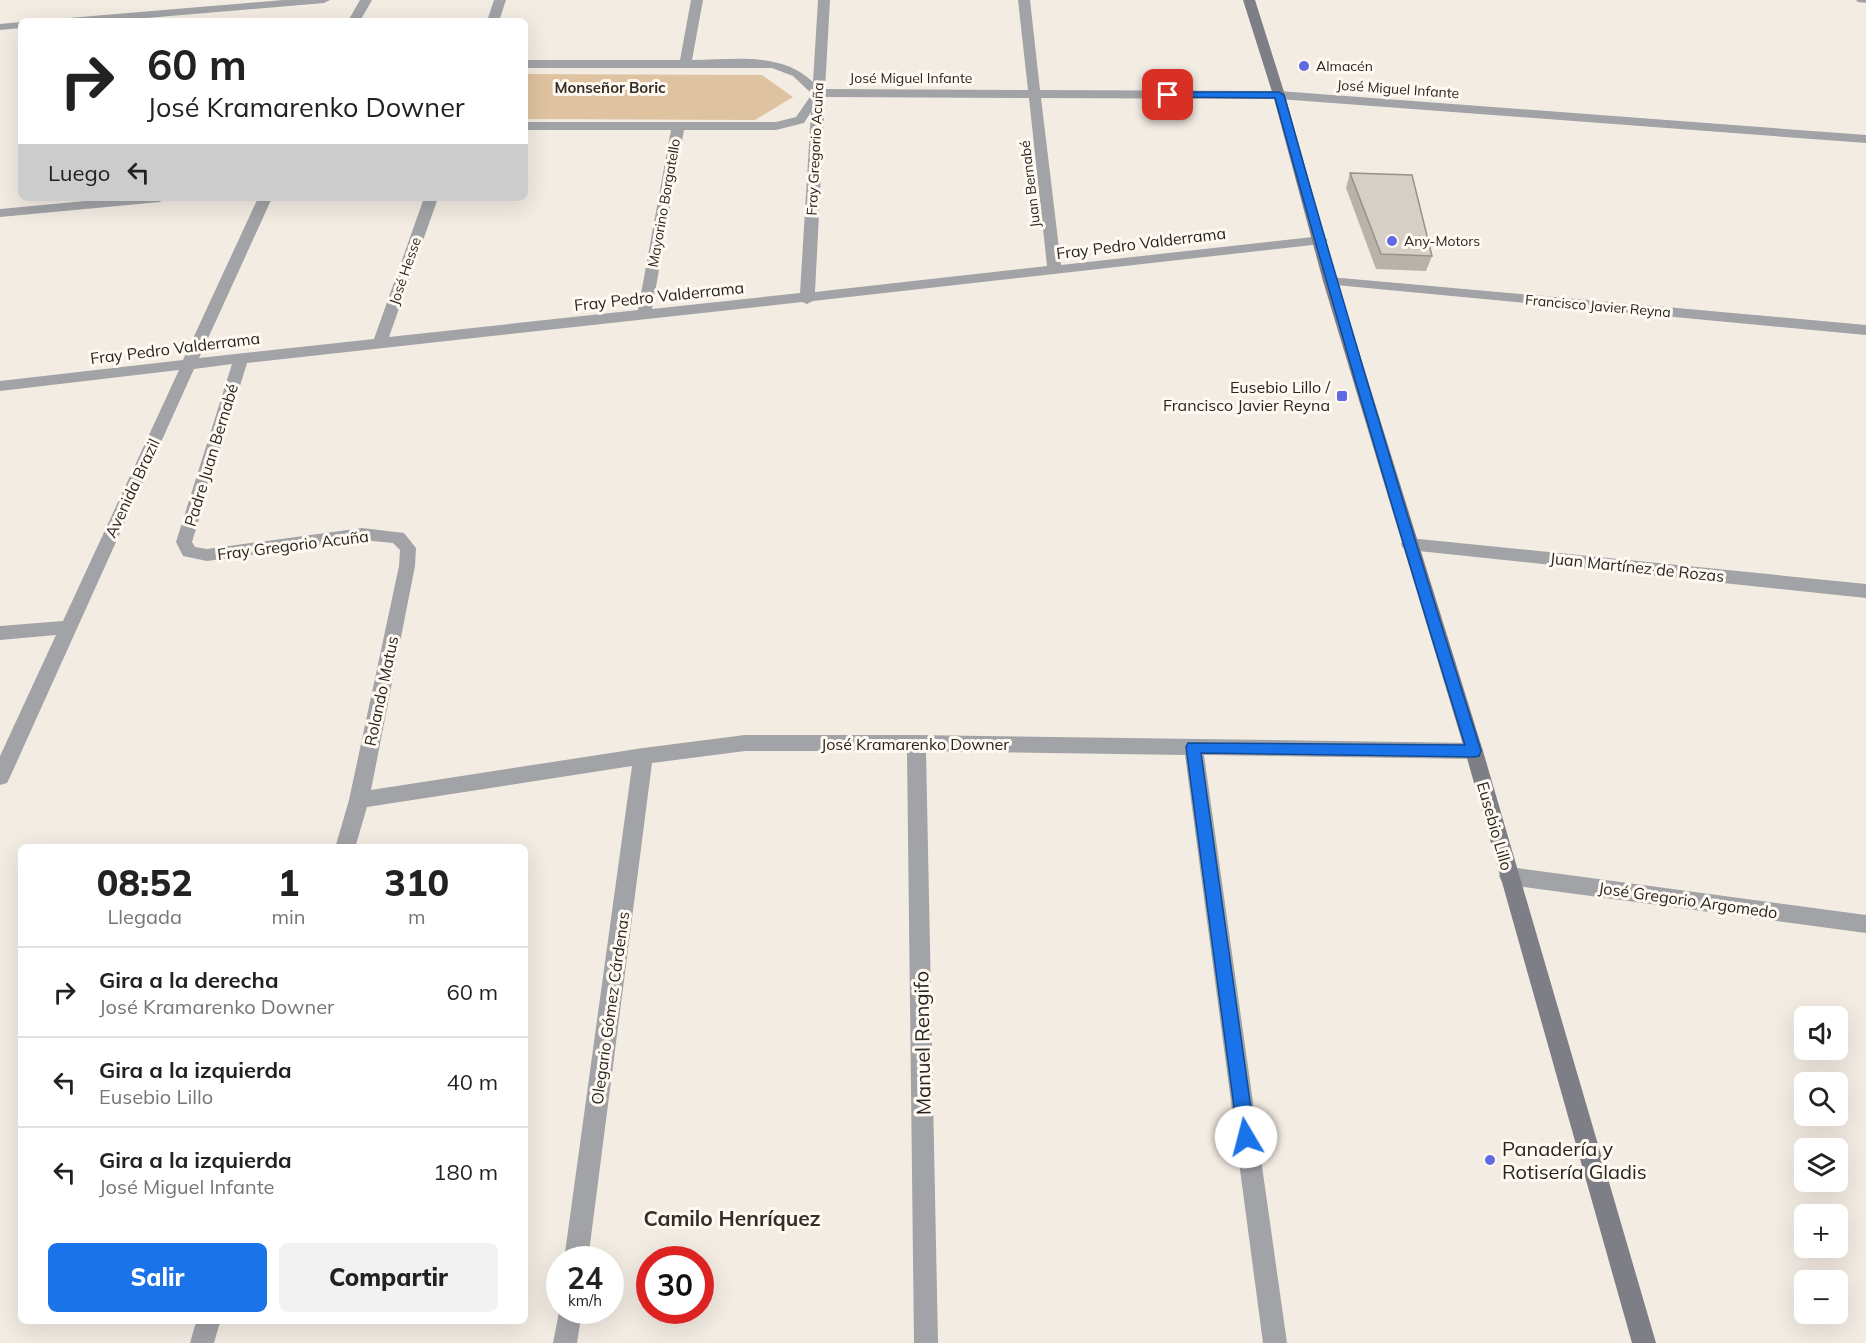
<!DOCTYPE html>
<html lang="es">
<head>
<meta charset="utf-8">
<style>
	body { margin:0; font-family:Mulish,sans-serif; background:#f2f2f2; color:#222; height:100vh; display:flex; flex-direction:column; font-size:22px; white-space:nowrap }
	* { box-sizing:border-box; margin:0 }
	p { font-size:20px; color:#767676 }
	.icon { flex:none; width:33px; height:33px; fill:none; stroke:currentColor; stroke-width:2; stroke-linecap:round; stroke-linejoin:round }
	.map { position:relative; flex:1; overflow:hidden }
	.sheet { position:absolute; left:18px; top:844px; width:510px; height:480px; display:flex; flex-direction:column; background:#fff; border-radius:9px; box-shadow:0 6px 24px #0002 }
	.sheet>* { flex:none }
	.guide { position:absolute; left:18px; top:18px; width:510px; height:183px; border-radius:9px; box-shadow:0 6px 24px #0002; background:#fff; color:#222; overflow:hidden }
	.controls { position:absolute; left:1794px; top:1006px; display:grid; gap:12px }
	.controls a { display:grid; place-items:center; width:54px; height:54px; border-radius:9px; background:#fff; box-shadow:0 6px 24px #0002; font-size:30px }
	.speed { position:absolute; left:546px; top:1246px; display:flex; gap:12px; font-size:30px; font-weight:700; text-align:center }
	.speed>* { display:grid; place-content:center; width:78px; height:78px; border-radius:50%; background:#fff; box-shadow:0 6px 24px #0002; line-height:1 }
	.speed small { font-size:15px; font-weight:400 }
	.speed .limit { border:9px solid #d22; background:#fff; color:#111 }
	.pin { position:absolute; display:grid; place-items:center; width:51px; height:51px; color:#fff; margin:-26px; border-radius:12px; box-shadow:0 3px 9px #0006 }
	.me { position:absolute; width:66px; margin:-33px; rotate:352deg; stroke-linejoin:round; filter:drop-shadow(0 0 4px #0008) }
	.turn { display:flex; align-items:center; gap:21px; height:126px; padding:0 30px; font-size:27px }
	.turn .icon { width:78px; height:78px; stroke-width:2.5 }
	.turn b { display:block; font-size:42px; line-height:51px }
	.then { display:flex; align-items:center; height:57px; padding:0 30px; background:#0003; gap:12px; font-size:22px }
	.eta { display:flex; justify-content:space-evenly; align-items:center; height:102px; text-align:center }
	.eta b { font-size:36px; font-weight:800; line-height:42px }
	.primary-button { display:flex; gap:12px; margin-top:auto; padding:12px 30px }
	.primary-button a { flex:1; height:69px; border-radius:9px; background:#1a73e8; color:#fff; font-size:24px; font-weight:800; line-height:69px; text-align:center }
	.primary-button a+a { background:#f2f2f2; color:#222 }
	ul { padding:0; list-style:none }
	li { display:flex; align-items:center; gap:18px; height:90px; padding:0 30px; border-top:2px solid #e0e0e0 }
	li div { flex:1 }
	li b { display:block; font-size:22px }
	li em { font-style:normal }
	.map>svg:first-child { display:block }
</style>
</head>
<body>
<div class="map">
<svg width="1866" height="1343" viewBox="0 0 1866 1343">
	<rect width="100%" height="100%" fill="#f3ece3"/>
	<!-- green -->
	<path fill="#dfc3a1" d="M525 74 762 75 793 97 755 120 525 119Z"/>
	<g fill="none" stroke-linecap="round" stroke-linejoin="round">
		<!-- street -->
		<path fill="#a2a3a7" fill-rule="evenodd" d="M283 0H330L324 3 111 21H63L69 18Z
			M360 0H372L360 21H348Z
			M494 0H506L499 21H487Z
			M691 0H703L692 60C733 60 781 51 813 82L818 0H830L825 89 1028 90 1018 0H1030L1040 90 1279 91 1866 135V143L1279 99 1041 98 1061 265 1321 236 1328 240 1321 244 813 301 807 304 802 302 247 363 192 542 195 547 207 549 362 528 404 533 416 548 415 566 371 790 643 748 745 735H916L1474 743 1481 745 1483 751 1481 757 1474 759 1204 755 1287 1343H1263L1185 755 926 751 938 1343H914L907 751H745L652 763 588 1260H564L632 766 367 807 355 848H335L349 800 399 566 400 550 393 543 362 540 207 561 183 556 176 542 232 364 194 369 10 777 7 783 0 785V756L56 635 0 640V626L63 621 179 370 0 391V381L183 360 258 198H272L199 358 374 339 424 198H438L389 337 638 310 671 130H525V122H776L796 117 812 94 793 76 772 68H525V60H680ZM825 97 1029 98 1047 266 815 292ZM811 112 800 293 652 309 684 130H776L804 123Z
			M1856 0H1866V3L1858 2Z
			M21 22V28L0 30V24Z
			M117 198H167L160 202 0 217V209Z
			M1330 277 1866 325V335L1325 284 1323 281Z
			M1409 538 1866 584V598L1409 550 1403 548 1401 544 1403 540Z
			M1509 867 1866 915V933L1509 885 1502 882 1499 876 1502 870Z
			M560 1307V1311H582L577 1343H553Z
			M196 1322H220L214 1343H190Z"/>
		<!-- secondary -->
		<path fill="#7e7f86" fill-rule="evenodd" d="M1243 0H1255L1285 95 1337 281 1483 751 1656 1343H1632L1465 751 1323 281 1273 95Z"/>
	</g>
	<!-- wall -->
	<path fill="#b8b2aa" d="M1350 173 1432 256 1426 271 1376 269 1346 188Z"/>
	<!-- building -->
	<path fill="#d6cfc6" stroke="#96918b" stroke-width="1.5" d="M1350 173 1412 175 1432 256 1381 254Z"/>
	<!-- route -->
	<path fill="#1a73e8" stroke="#114b97" stroke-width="1.5" d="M1168 92H1279L1284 95C1346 315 1412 534 1481 751L1479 756 1474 757 1201 753 1255 1137 1252 1143 1246 1145 1240 1143 1238 1137 1186 747 1188 743 1465 745C1398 530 1335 315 1275 98L1165 97 1163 95Z"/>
	<!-- markers -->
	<g fill="#6069e1" stroke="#fff9f2" stroke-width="2">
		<circle cx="1304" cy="66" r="6"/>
		<circle cx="1392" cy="241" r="6"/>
		<rect x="1336" y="390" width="12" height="12" rx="3"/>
		<circle cx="1490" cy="1160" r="6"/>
	</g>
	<g text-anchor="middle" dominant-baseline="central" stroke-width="6" stroke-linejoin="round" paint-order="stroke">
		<!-- far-poi labels -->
		<g font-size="14" fill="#272521" stroke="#fff9f2" text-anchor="start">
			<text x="1316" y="66">Almacén</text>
			<text x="1404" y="241">Any-Motors</text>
		</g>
		<!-- far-street labels -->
		<g font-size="14" fill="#272521" stroke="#fff9f2">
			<text x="911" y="78">José Miguel Infante</text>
			<text transform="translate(1398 89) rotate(4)">José Miguel Infante</text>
			<text transform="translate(815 149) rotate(-87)">Fray Gregorio Acuña</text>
			<text transform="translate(1030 184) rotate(-97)">Juan Bernabé</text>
			<text transform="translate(664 203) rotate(-80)">Mayorino Borgatello</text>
			<text transform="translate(405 271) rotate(-71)">José Hesse</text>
			<text transform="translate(1598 306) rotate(5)">Francisco Javier Reyna</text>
		</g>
		<!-- far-neighbourhood labels -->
		<g font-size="15" font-weight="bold" fill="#332e27" stroke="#fff9f2">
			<text x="610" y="87">Monseñor Boric</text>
		</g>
		<!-- street labels -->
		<g font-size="16" fill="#272521" stroke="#fff9f2">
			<text transform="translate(1141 243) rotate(-7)">Fray Pedro Valderrama</text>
			<text transform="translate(659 296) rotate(-6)">Fray Pedro Valderrama</text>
			<text transform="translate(175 348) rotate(-7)">Fray Pedro Valderrama</text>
			<text transform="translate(211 455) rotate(-73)">Padre Juan Bernabé</text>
			<text transform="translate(132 488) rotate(-65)">Avenida Brazil</text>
			<text transform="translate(293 545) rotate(-7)">Fray Gregorio Acuña</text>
			<text transform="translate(1637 567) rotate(6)">Juan Martínez de Rozas</text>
			<text transform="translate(381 691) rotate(-78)">Rolando Matus</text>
			<text x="915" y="744">José Kramarenko Downer</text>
			<text transform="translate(1495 826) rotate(74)">Eusebio Lillo</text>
			<text transform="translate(1688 900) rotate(8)">José Gregorio Argomedo</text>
			<text transform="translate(610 1008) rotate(-82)">Olegario Gómez Cárdenas</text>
		</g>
		<!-- poi labels -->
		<g font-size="16" fill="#272521" stroke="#fff9f2" text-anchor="end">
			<text x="1330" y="387">Eusebio Lillo /<tspan x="1330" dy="18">Francisco Javier Reyna</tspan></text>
		</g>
		<!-- near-street labels -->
		<g font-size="20" fill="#272521" stroke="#fff9f2">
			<text transform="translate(922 1043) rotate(-91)">Manuel Rengifo</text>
		</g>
		<!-- near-poi labels -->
		<g font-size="20" fill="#272521" stroke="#fff9f2" text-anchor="start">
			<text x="1502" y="1148">Panadería y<tspan x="1502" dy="23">Rotisería Gladis</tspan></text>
		</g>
		<!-- near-neighbourhood labels -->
		<g font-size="21" font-weight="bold" fill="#332e27" stroke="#fff9f2">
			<text x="732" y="1218">Camilo Henríquez</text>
		</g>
	</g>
</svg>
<div class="controls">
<a><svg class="icon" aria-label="sound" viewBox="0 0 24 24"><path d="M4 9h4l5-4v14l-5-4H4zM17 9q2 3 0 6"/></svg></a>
<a><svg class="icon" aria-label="search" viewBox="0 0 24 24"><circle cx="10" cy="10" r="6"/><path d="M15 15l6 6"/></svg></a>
<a><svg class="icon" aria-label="layers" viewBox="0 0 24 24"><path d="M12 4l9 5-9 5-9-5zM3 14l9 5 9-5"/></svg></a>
<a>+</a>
<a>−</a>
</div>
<div class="speed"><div>24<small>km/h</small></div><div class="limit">30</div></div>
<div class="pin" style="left:1168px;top:95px;background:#d93025"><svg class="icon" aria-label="arrive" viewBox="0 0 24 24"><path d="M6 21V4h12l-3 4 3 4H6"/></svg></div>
<svg class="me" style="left:1246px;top:1137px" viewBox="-20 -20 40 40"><circle r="19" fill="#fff"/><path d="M0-13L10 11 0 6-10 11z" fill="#1a73e8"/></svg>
<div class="guide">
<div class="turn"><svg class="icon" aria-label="right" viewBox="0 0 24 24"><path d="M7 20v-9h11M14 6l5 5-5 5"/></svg><div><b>60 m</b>José Kramarenko Downer</div></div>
<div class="then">Luego<svg class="icon" aria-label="left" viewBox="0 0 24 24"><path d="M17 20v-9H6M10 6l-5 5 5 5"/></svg></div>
</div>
<section class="sheet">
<div class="eta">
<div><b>08:52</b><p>Llegada</p></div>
<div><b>1</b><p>min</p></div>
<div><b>310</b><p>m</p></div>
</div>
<ul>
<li><svg class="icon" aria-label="right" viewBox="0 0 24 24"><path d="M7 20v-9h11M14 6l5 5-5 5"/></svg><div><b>Gira a la derecha</b><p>José Kramarenko Downer</p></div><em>60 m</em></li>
<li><svg class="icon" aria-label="left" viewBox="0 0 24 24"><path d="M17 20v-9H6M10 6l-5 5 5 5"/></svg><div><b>Gira a la izquierda</b><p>Eusebio Lillo</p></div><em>40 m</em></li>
<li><svg class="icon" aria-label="left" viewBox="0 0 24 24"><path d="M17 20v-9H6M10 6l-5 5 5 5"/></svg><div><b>Gira a la izquierda</b><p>José Miguel Infante</p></div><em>180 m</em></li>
</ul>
<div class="primary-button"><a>Salir</a><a>Compartir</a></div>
</section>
</div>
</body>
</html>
